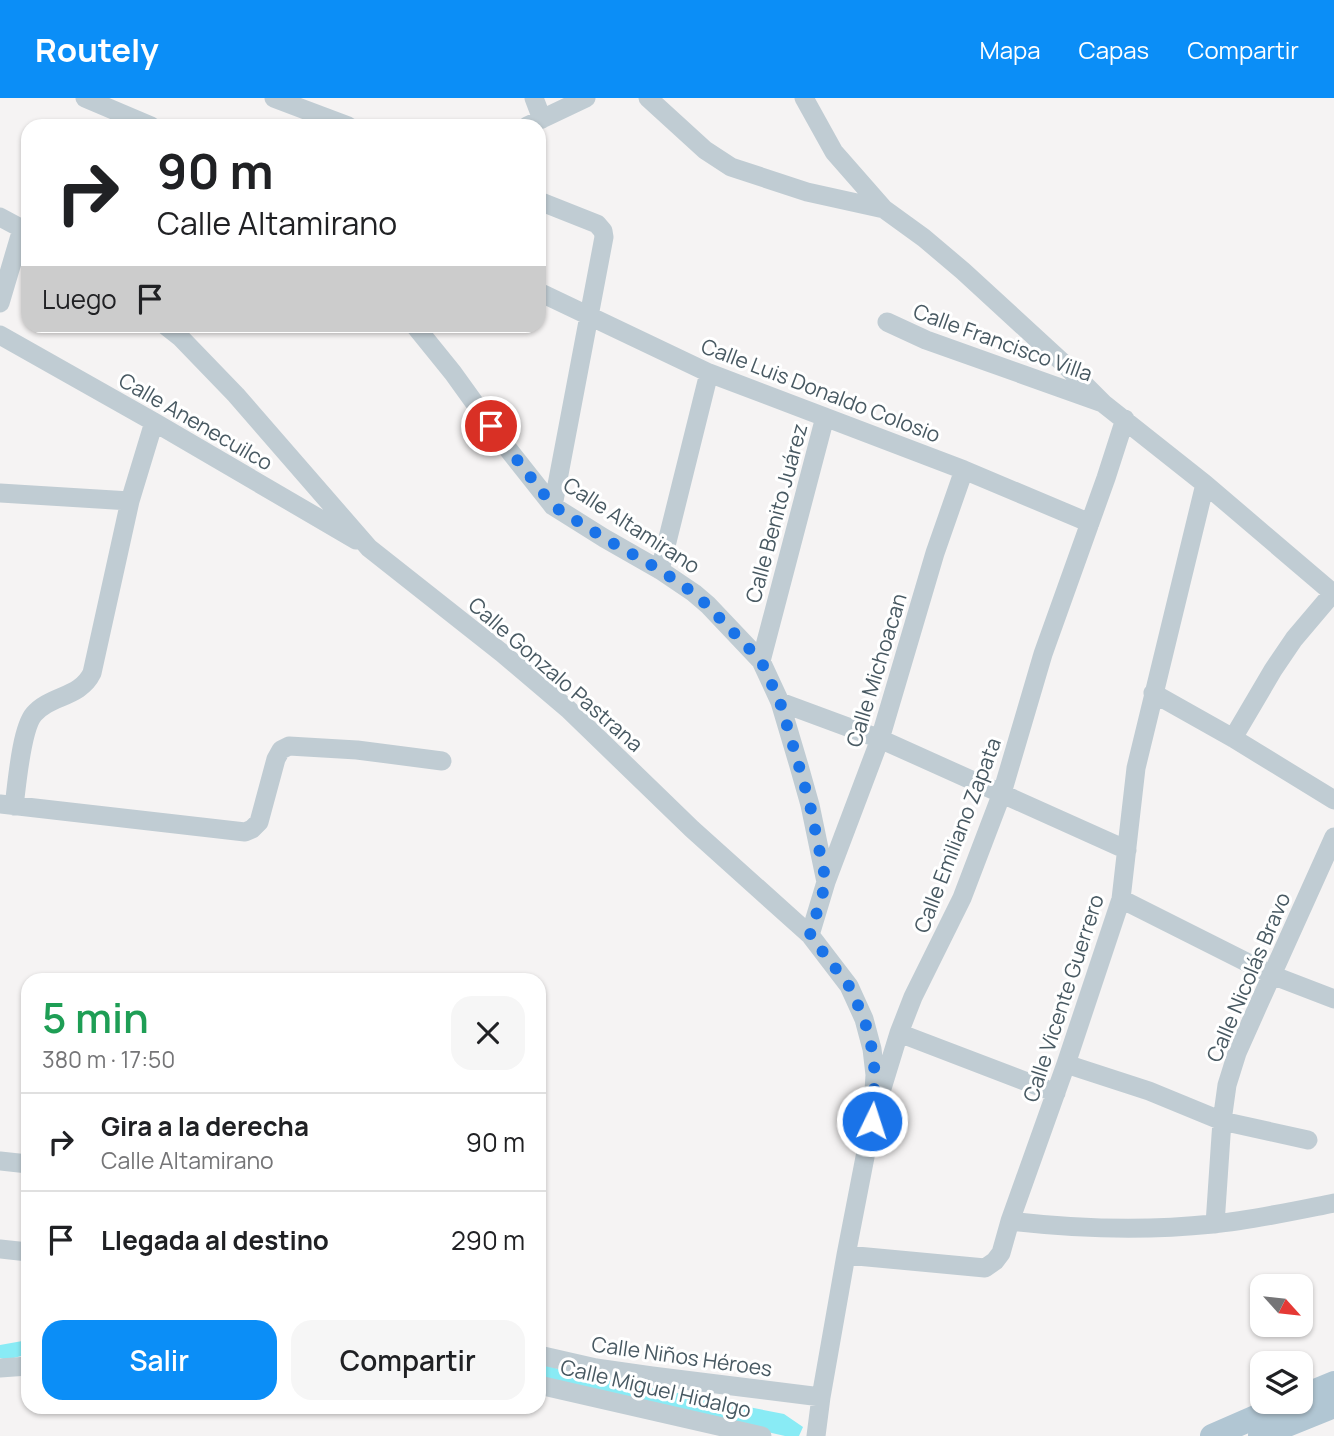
<!DOCTYPE html>
<html lang="es">
<head>
<meta charset="utf-8">
<style>
	body { margin:0; font-family:Manrope,sans-serif; background:#f6f6f6; color:#202124; height:100vh; display:flex; flex-direction:column; font-size:26px; white-space:nowrap }
	* { box-sizing:border-box; margin:0 }
	p { font-size:23px; color:#757577 }
	.icon { flex:none; width:38px; height:38px; fill:none; stroke:currentColor; stroke-width:2; stroke-linecap:round; stroke-linejoin:round }
	.map { position:relative; flex:1; overflow:hidden }
	.panel { position:absolute; left:21px; top:875px; width:525px; height:441px; display:flex; flex-direction:column; background:#fff; border-radius:21px; box-shadow:0 2px 5px #0004 }
	.panel>* { flex:none }
	.guide { position:absolute; left:21px; top:21px; width:525px; height:214px; border-radius:21px; box-shadow:0 2px 5px #0004; background:#fff; color:#202124; overflow:hidden }
	.needle { width:46px; rotate:117deg }
	.buttons { position:absolute; left:1250px; top:1176px; display:grid; gap:14px }
	.buttons a { display:grid; place-items:center; width:63px; height:63px; border-radius:14px; background:#fff; box-shadow:0 2px 5px #0004; font-size:35px }
	.pin { position:absolute; display:grid; place-items:center; width:60px; height:60px; color:#fff; margin:-30px; border:4px solid #fff; border-radius:50%; box-shadow:0 2px 7px #0007 }
	.me { position:absolute; width:77px; margin:-38px; rotate:4deg; stroke-linejoin:round; filter:drop-shadow(0 0 5px #0008) }
	.turn { display:flex; align-items:center; gap:24px; height:147px; padding:0 21px; font-size:32px }
	.turn .icon { width:91px; height:91px; stroke-width:2.5 }
	.turn b { display:block; font-size:49px; line-height:60px }
	.then { display:flex; align-items:center; height:66px; padding:0 21px; background:#0003; gap:14px; font-size:26px }
	.round { display:grid; place-items:center; flex:none; width:74px; height:74px; border-radius:21px; background:#f6f6f6 }
	.head { display:flex; align-items:center; justify-content:space-between; height:119px; padding:0 21px }
	h1 { font-size:42px; font-weight:600; line-height:52px; color:#1e9e55 }
	.primary-button { display:flex; gap:14px; margin-top:auto; padding:14px 21px }
	.primary-button a { flex:1; height:80px; border-radius:21px; background:#0b8ef7; color:#fff; font-size:28px; font-weight:600; line-height:80px; text-align:center }
	.primary-button a+a { background:#f6f6f6; color:#202124 }
	ul { padding:0; list-style:none }
	li { display:flex; align-items:center; gap:21px; height:98px; padding:0 21px; border-top:2px solid #e0e0e0 }
	li div { flex:1 }
	li b { display:block; font-size:26px }
	li em { font-style:normal }
	header { display:flex; align-items:center; gap:42px; box-sizing:border-box; height:98px; padding:0 35px; background:#0b8ef7; color:#fff }
	header strong { font-size:33px }
	nav { display:flex; gap:38px; margin-inline-start:auto; font-size:24px }
	.map>svg:first-child { display:block }
</style>
</head>
<body>
<header>
<strong>Routely</strong>
<nav><a>Mapa</a><a>Capas</a><a>Compartir</a></nav>
</header>
<div class="map">
<svg width="1334" height="1338" viewBox="0 0 1334 1338">
	<rect width="100%" height="100%" fill="#f5f3f3"/>
	<!-- water -->
	<path fill="#89ebf5" d="M28 1242V1256L7 1262 0 1260V1247Z
		M539 1265 565 1273 784 1316 803 1329 799 1338H785L565 1287 539 1278Z"/>
	<g fill="none" stroke-linecap="round" stroke-linejoin="round">
		<!-- minor -->
		<path stroke="#c0ccd3" stroke-width="19" d="M85 0 151 28
			M274 0 348 28
			M534 0 542 21
			M648 0 705 52 731 69 807 94 884 111
			M804 0 834 54 884 111 924 140 963 173 1061 263 1104 306 1205 386 1334 496
			M527 28 586 0
			M539 103 597 126 603 133 604 139 553 408
			M0 119 28 134
			M539 194 709 275 964 372 1090 425
			M0 205 22 131
			M887 224 926 242 1100 304
			M166 228 180 239 236 297 369 450 502 555 568 611 692 731 810 837 849 888 864 921 872 951 875 977 872 1023
			M415 228 453 275 504 346 553 408 604 440 660 472 694 495 708 507 761 563 780 604 799 668 810 707 826 784 810 837
			M0 237 154 324 356 442
			M0 395 130 403
			M660 472 709 275
			M761 563 825 319
			M1153 595 1233 640 1334 702
			M780 604 880 641 1127 752
			M1233 640 1273 572 1294 541 1333 495
			M0 706 245 734 252 731 259 724 276 661 281 652 289 648 357 652 442 663
			M14 708C17 687 21 631 34 616 50 597 80 600 92 575L130 403 154 324
			M826 784 880 641 935 455 964 372
			M1121 801 1272 877 1334 901
			M899 935 1056 995
			M1066 966 1149 993 1222 1023 1308 1042
			M0 1063 28 1066
			M1010 1123C1078 1131 1145 1133 1213 1126 1253 1122 1294 1113 1334 1105
			M1215 1126 1222 1023 1227 987 1237 955 1257 910 1334 739
			M0 1151 28 1154
			M846 1157 985 1170 995 1163 1001 1155 1010 1123 1066 966 1121 801 1136 670 1205 386
			M539 1257 596 1270 652 1278 821 1299
			M0 1270 28 1268
			M539 1287 762 1338
			M816 1338 821 1299 846 1157 872 1023 899 935 913 899 962 800 1002 695 1043 556 1106 380 1125 321"/>
		<!-- major -->
		<path stroke="#b1c6d3" stroke-width="24" d="M1300 1299 1334 1285
			M1212 1338 1290 1304
			M1260 1338 1334 1308"/>
	</g>
	<g fill="none" stroke-linecap="round" stroke-linejoin="round">
		<!-- route -->
		<path stroke="#1a73e8" stroke-width="12" stroke-dasharray="0 21.6" d="M491 328 553 408 604 440 660 472 694 495 708 508 761 563 780 604 799 668 810 707 826 784 810 837 849 888 864 920 872 951 875 977 872 1023"/>
	</g>
	<g text-anchor="middle" dominant-baseline="central" stroke-width="6" stroke-linejoin="round" paint-order="stroke">
		<!-- street labels -->
		<g font-size="21" fill="#485962" stroke="#fff">
			<text transform="translate(1003 244) rotate(20)">Calle Francisco Villa</text>
			<text transform="translate(821 292) rotate(21)">Calle Luis Donaldo Colosio</text>
			<text transform="translate(196 323) rotate(30)">Calle Anenecuilco</text>
			<text transform="translate(776 415) rotate(-75)">Calle Benito Juárez</text>
			<text transform="translate(632 427) rotate(33)">Calle Altamirano</text>
			<text transform="translate(876 572) rotate(-73)">Calle Michoacan</text>
			<text transform="translate(556 576) rotate(41)">Calle Gonzalo Pastrana</text>
			<text transform="translate(957 737) rotate(-69)">Calle Emiliano Zapata</text>
			<text transform="translate(1248 879) rotate(-67)">Calle Nicolás Bravo</text>
			<text transform="translate(1063 900) rotate(-72)">Calle Vicente Guerrero</text>
			<text transform="translate(682 1258) rotate(8)">Calle Niños Héroes</text>
			<text transform="translate(656 1290) rotate(13)">Calle Miguel Hidalgo</text>
		</g>
	</g>
</svg>
<div class="buttons">
<a><svg class="needle" viewBox="-14 -14 28 28"><path d="M0-13l5 13h-10z" fill="#e53935"/><path d="M0 13l5-13h-10z" fill="#757577"/></svg></a>
<a><svg class="icon" aria-label="layers" viewBox="0 0 24 24"><path d="M12 4l9 5-9 5-9-5zM3 14l9 5 9-5"/></svg></a>
</div>
<div class="pin" style="left:491px;top:328px;background:#d93025"><svg class="icon" aria-label="arrive" viewBox="0 0 24 24"><path d="M6 21V4h12l-3 4 3 4H6"/></svg></div>
<svg class="me" style="left:872px;top:1023px" viewBox="-20 -20 40 40"><circle r="17" fill="#1a73e8" stroke="#fff" stroke-width="3"/><path d="M0-11L8 9 0 5-8 9z" fill="#fff"/></svg>
<div class="guide">
<div class="turn"><svg class="icon" aria-label="right" viewBox="0 0 24 24"><path d="M7 20v-9h11M14 6l5 5-5 5"/></svg><div><b>90 m</b>Calle Altamirano</div></div>
<div class="then">Luego<svg class="icon" aria-label="arrive" viewBox="0 0 24 24"><path d="M6 21V4h12l-3 4 3 4H6"/></svg></div>
</div>
<section class="panel">
<div class="head"><div><h1>5 min</h1><p>380 m · 17:50</p></div><a class="round"><svg class="icon" aria-label="close" viewBox="0 0 24 24"><path d="M6 6l12 12M18 6L6 18"/></svg></a></div>
<ul>
<li><svg class="icon" aria-label="right" viewBox="0 0 24 24"><path d="M7 20v-9h11M14 6l5 5-5 5"/></svg><div><b>Gira a la derecha</b><p>Calle Altamirano</p></div><em>90 m</em></li>
<li><svg class="icon" aria-label="arrive" viewBox="0 0 24 24"><path d="M6 21V4h12l-3 4 3 4H6"/></svg><div><b>Llegada al destino</b></div><em>290 m</em></li>
</ul>
<div class="primary-button"><a>Salir</a><a>Compartir</a></div>
</section>
</div>
</body>
</html>
